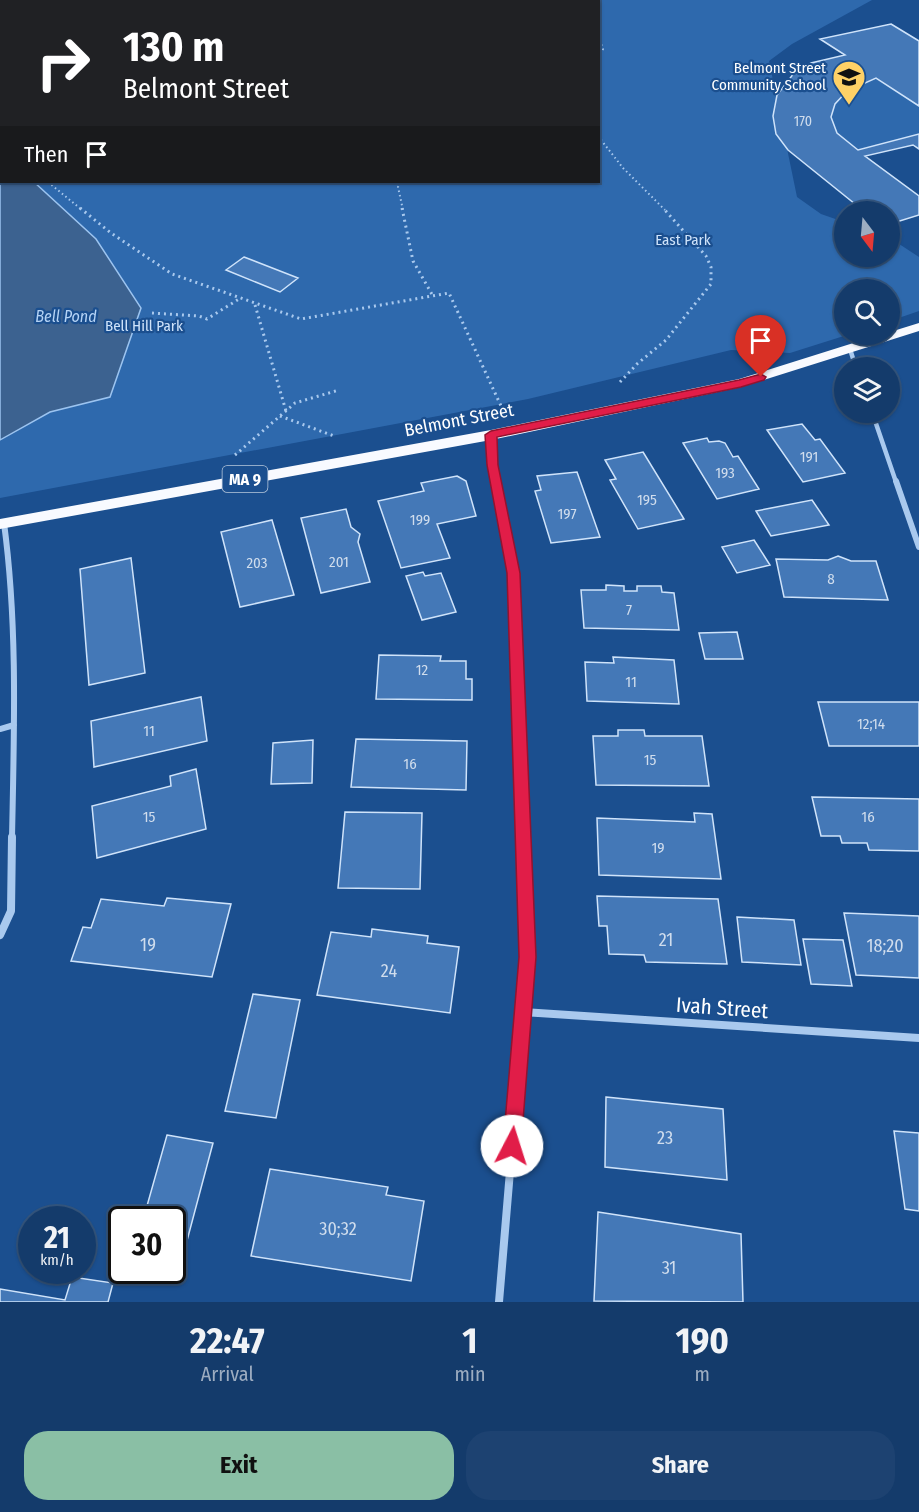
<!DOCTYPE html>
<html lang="en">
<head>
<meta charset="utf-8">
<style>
	body { margin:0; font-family:"Fira Sans Condensed",sans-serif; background:#1d4271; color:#f1f3f6; height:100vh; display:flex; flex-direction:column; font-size:22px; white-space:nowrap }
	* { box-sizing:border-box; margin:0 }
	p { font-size:20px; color:#9dadc1 }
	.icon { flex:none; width:33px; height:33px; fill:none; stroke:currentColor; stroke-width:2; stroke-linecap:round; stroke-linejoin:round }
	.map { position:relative; height:1302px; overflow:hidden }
	.panel { display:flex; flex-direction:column; background:#143b6b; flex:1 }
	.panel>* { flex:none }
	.guide { position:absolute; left:0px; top:0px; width:600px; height:183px; box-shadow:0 2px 4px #0004,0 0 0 2px #33557e; background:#202124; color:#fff; overflow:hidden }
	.needle { width:39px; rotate:164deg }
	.buttons { position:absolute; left:834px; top:201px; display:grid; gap:12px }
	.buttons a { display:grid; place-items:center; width:66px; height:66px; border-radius:50%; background:#143b6b; box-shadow:0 2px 4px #0004,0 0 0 2px #33557e; font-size:30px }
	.speed { position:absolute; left:18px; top:1206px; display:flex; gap:12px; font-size:30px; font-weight:700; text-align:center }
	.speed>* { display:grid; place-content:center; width:78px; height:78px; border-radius:50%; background:#143b6b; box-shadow:0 2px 4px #0004,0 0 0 2px #33557e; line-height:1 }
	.speed small { font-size:15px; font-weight:400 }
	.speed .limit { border:3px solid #111; border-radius:9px; background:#fff; color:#111 }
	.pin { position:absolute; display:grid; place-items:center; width:51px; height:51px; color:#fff; margin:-62px -26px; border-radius:50% 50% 50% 0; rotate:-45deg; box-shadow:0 0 6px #0007 }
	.pin .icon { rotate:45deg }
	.me { position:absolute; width:66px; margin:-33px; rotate:5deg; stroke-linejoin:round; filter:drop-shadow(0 0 4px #0008) }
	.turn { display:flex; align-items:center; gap:21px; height:126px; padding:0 24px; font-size:27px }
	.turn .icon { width:78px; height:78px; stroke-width:2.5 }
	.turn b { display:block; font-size:42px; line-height:51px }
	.then { display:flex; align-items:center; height:57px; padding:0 24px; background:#0003; gap:12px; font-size:22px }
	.eta { display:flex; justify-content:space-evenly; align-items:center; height:102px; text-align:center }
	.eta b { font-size:36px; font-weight:700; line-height:42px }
	.button { display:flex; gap:12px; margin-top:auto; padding:12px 24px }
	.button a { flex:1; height:69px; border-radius:24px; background:#8abfa5; color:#111; font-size:24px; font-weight:700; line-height:69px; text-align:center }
	.button a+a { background:#1d4271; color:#f1f3f6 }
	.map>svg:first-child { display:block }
</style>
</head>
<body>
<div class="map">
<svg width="919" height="1302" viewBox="0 0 919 1302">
	<rect width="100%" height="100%" fill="#1b4f8f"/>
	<!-- green -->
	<path fill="#2e69ad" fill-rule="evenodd" d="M0 0H872L792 44 769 61 797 197 821 214 844 222V256H890V238L919 257V311L890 321V290H844V334L847 335 790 353 731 350 528 399 0 498ZM2 2H598V182H2Z
		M876 78 919 106V134L858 150C852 145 844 141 839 135 814 108 853 84 876 78Z"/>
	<!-- water -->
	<path fill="#3c6290" stroke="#9cc4f0" stroke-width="1.5" d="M0 150 2 182H34L96 239 141 308 110 397 50 412 0 440Z"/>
	<!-- building -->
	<path fill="#4478b7" stroke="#cfe3fa" stroke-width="1.5" d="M891 24 919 41V106L876 78 847 91 835 104 831 117 837 133 858 150 919 134V149L913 145 865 156 919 196V215L890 224V212H865L788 150 776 134 773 116 777 95 794 73 811 63 845 55 820 39Z
		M244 257 298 278 280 292 226 270Z
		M802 424 815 440 820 439 845 473 803 482 767 430Z
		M707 438 709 442 719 441 725 443 733 457 738 456 759 489 717 499 683 443Z
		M643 452 684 519 638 529 610 480 616 479 605 460Z
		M577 472 600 537 551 543 535 491 541 490 537 476Z
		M457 476 466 481 476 516 437 524 450 558 401 568 378 501 424 491 421 483Z
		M812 500 829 525 771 536 756 511Z
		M346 509 351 527 360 534 358 542 370 582 321 593 301 518Z
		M272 520 294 595 240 607 221 532Z
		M754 540 770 565 737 573 722 547Z
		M838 556 851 561H876L888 600 784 597 776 559 828 560Z
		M131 558 145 673 89 685 80 569Z
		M423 572 425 576 441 573 456 612 422 620 406 576Z
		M606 585 624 586V591H637V586H661L662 592 674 593 679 630 584 628 581 590H606Z
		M737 632 743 659H705L699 633Z
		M379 655 441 656 440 661H466V679H472V700L376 699Z
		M613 657 674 660 679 704 587 701 585 662 614 663Z
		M201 697 207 741 94 767 91 721Z
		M818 702H919V746H829Z
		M618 730H644L645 736H702L709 786 596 785 593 736H618Z
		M356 739 467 741 466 790 351 787Z
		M313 740 312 783 271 784 273 743Z
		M196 769 206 829 97 858 92 806 171 786 170 776Z
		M812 797 919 799V851L869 850 867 843H842L840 836H821Z
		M345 812 422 813 420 889 338 888Z
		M694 813 712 814 721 879 599 875 597 818 695 822Z
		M597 896 718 899 727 964 646 962 644 955 609 954 607 926H599Z
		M167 898 231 904 212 977 71 961 83 927 91 928 101 899 164 906Z
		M844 913 919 916V978L856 975Z
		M737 917 794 920 801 965 742 962Z
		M372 929 428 936 427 943 459 947 450 1013 317 995 331 932 371 937Z
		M803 939 843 940 852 986 811 984Z
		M253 994 300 1000 276 1118 225 1111Z
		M606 1097 723 1109 727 1180 605 1167Z
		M894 1131 919 1133V1211L905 1209Z
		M167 1135 213 1143 184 1252 172 1250V1220H143Z
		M270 1169 388 1187 386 1195 424 1201 411 1281 251 1256Z
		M598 1212 741 1234 743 1302 594 1301Z
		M72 1277 113 1283 108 1302H0V1289L65 1300Z"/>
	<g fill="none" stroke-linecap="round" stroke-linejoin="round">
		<!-- path-far1 -->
		<path stroke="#a9c9ee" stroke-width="2" stroke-dasharray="1.5 3" stroke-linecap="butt" d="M389 0 392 2
			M598 36 603 49 598 58
			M598 136 623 168 665 210
			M0 141 2 143
			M48 182 82 210
			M400 182 398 187 403 210"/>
		<!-- path -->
		<path stroke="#a9c9ee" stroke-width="3" stroke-dasharray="2 4" stroke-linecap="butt" d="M80 208 111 233 172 274 301 319 449 293 501 406
			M402 208 413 261 433 296
			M255 305 286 411
			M152 313 199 316 207 319 239 299
			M620 382 637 364 666 340 711 284V267L706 256 663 208
			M280 416 334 436
			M235 455 295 403 339 390"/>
		<!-- minor-far2 -->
		<path stroke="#a9c9ee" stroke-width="4.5" d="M850 349 856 368
			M872 412 896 482
			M491 435 496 482"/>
		<!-- minor-far1 -->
		<path stroke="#a9c9ee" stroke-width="6" d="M496 481 513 573 523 838
			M896 481 919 547
			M4 523C18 627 14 734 12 838
			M0 729 14 725"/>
		<!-- minor -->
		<path stroke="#a9c9ee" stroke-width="8" d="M0 935 11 911 12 837
			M523 1012 919 1038
			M499 1302 528 957 523 837"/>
		<!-- trunk -->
		<path fill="#f8faff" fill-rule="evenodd" d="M919 323V331L741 387 491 440 0 529V519L491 430 739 379 882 334H890V332Z"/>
	</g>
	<!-- route -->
	<path fill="#e11d48" stroke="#92132f" stroke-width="1.5" d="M761 374 766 377 764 380 741 387 497 437 498 465 520 573 536 957 521 1146 519 1153 512 1155 505 1153 503 1146 519 957 507 573 487 465 485 435 491 431 739 380Z"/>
	<!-- icons -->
	<defs>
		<g id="school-pin" transform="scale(1.725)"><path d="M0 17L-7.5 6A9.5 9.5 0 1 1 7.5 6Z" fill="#ffd166" stroke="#1b4f8f"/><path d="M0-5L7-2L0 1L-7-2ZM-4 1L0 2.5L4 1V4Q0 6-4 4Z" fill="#111"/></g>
	</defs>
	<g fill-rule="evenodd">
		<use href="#school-pin" x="849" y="77"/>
	</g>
	<g text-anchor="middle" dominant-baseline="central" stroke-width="4.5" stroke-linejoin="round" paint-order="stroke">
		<!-- far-number labels -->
		<g font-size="14" fill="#d0dded">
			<text x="803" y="121">170</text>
		</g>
		<!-- far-poi labels -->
		<g font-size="15" fill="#fff" stroke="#1b4f8f" text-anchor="end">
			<text x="826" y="68">Belmont Street<tspan x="826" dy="17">Community School</tspan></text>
		</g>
		<!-- far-park labels -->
		<g font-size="15" fill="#cfe3fa" stroke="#1b4f8f">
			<text x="683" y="240">East Park</text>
			<text x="144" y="326">Bell Hill Park</text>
		</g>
		<!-- number labels -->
		<g font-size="15" fill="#d0dded">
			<text x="809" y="457">191</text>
			<text x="725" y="473">193</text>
			<text x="647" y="500">195</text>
			<text x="567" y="514">197</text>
			<text x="420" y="520">199</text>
			<text x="339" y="562">201</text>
			<text x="257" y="563">203</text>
			<text x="831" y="579">8</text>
			<text x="629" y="610">7</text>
			<text x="422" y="670">12</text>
			<text x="631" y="682">11</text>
			<text x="871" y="724">12;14</text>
			<text x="149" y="731">11</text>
			<text x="650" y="760">15</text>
			<text x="410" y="764">16</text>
			<text x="149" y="817">15</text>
			<text x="868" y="817">16</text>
			<text x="658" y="848">19</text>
		</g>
		<!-- far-water labels -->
		<g font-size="16" font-style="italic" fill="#b5d3f5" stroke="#1b4f8f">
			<text x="66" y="316">Bell Pond</text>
		</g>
		<!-- shield labels -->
		<rect fill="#1b4f8f" stroke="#bbcadd" stroke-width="1.5" x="222.5" y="466" width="45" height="26" rx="4.5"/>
		<g font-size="16" font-weight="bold" fill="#fff">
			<text x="245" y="479">MA 9</text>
		</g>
		<!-- street labels -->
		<g font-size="18" fill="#fff" stroke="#1b4f8f">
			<text transform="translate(459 420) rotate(-11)">Belmont Street</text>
		</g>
		<!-- near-number labels -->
		<g font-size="18" fill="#d0dded">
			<text x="666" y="940">21</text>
			<text x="148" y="945">19</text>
			<text x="885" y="946">18;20</text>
			<text x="389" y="971">24</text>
			<text x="665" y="1138">23</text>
			<text x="338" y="1229">30;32</text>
			<text x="669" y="1268">31</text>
		</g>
		<!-- near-street labels -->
		<g font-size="21" fill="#fff" stroke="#1b4f8f">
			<text transform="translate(722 1008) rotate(4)">Ivah Street</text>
		</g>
	</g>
</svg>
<div class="buttons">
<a><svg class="needle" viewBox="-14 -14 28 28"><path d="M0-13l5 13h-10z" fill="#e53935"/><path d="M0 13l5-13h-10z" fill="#9dadc1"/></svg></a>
<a><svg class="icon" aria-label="search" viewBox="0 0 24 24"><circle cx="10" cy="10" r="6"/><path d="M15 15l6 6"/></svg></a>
<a><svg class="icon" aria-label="layers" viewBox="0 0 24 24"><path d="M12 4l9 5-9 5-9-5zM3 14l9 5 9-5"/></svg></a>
</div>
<div class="speed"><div>21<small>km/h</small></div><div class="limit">30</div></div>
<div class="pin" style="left:761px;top:377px;background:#d93025"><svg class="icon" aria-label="arrive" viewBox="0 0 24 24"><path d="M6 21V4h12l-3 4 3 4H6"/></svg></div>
<svg class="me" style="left:512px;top:1146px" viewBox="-20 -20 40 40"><circle r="19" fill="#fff"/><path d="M0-13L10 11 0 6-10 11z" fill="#e11d48"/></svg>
<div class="guide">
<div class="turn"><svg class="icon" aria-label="right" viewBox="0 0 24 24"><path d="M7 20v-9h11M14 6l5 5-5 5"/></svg><div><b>130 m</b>Belmont Street</div></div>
<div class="then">Then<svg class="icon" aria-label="arrive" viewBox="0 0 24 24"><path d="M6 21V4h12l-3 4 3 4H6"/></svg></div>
</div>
</div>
<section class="panel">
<div class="eta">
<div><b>22:47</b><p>Arrival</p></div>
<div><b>1</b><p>min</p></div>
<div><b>190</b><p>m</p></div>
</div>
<div class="button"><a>Exit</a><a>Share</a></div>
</section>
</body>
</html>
